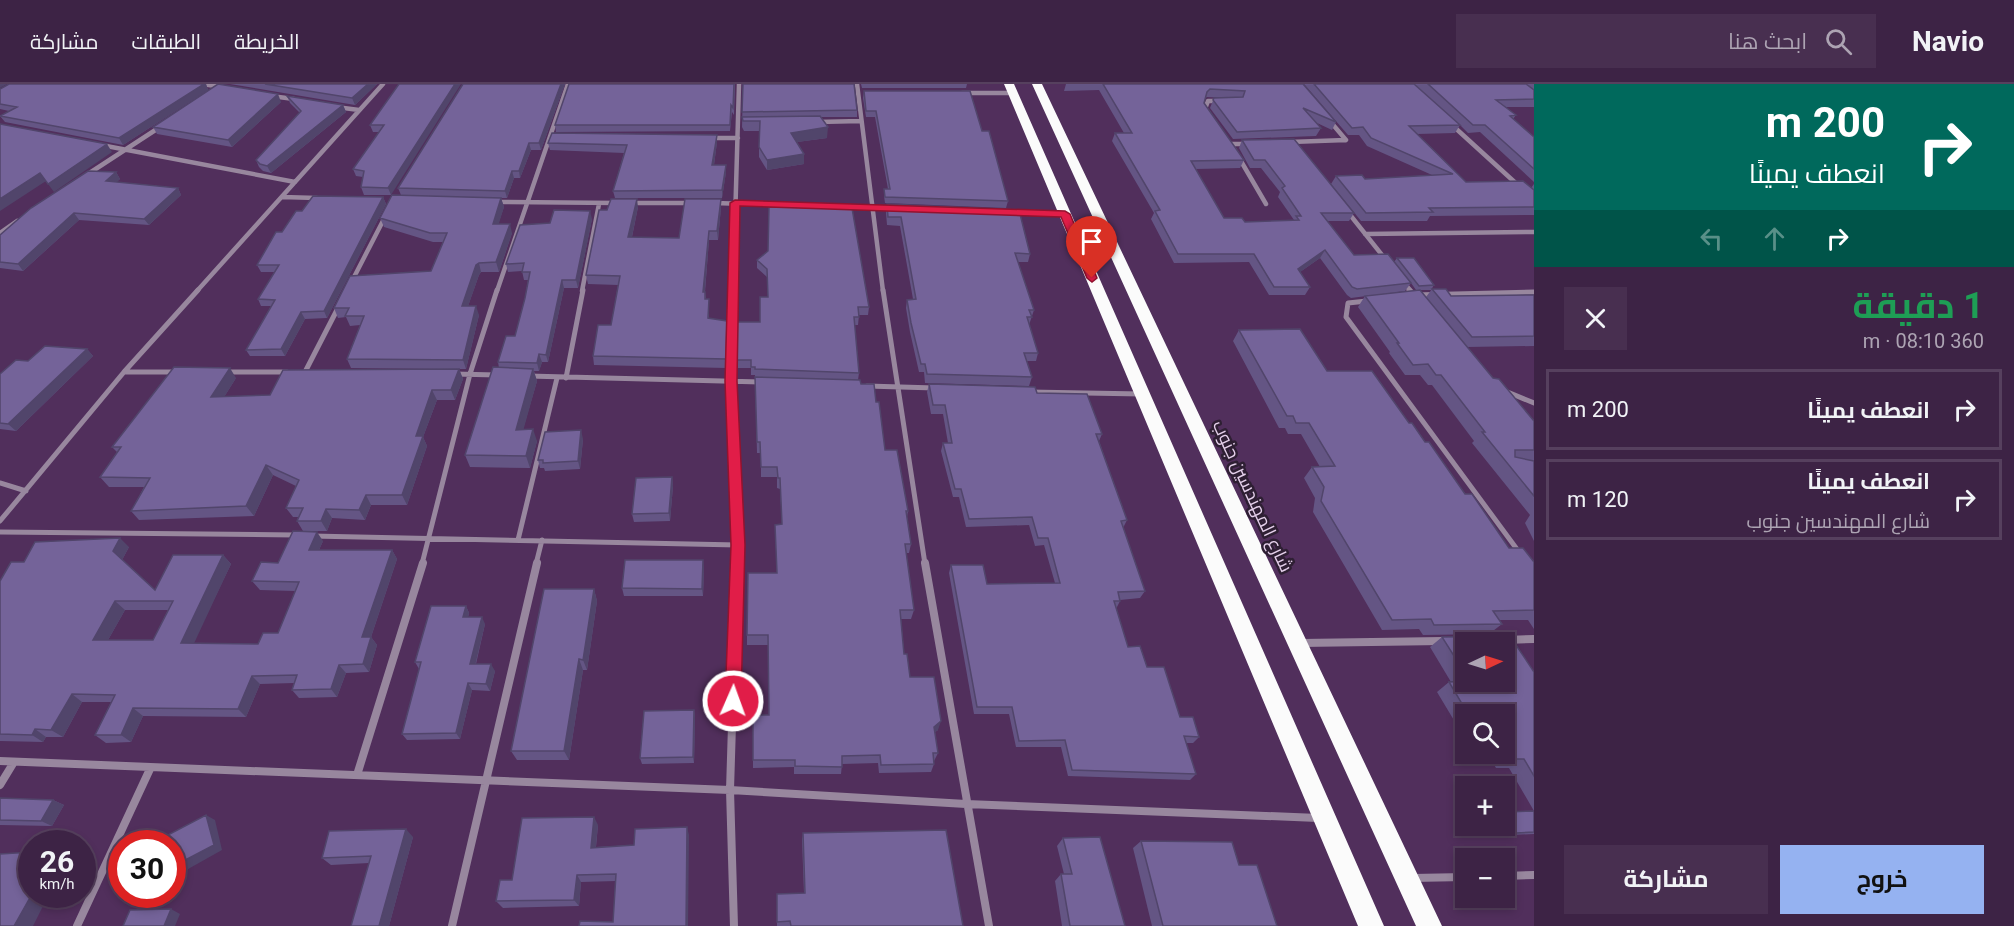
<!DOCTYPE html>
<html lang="ar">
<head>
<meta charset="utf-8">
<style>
	body { margin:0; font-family:Roboto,Cairo,sans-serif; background:#482f50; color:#f1f3f6; direction:rtl; height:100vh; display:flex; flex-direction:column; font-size:22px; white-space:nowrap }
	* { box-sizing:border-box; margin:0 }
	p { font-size:20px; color:#ada4b3 }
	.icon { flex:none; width:33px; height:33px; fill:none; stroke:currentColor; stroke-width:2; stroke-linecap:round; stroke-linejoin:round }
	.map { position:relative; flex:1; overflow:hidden; direction:ltr }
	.details { display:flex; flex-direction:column; background:#3d2345; width:480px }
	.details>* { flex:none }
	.guide { background:#00695c; color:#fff; overflow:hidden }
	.needle { width:39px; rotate:86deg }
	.fabs { position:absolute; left:1455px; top:548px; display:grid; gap:12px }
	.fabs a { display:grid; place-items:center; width:60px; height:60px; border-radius:0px; background:#3d2345; box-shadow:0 3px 9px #0003,0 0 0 2px #56405e; font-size:30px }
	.speed { position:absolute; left:18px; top:746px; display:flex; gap:12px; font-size:30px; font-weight:700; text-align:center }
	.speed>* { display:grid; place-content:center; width:78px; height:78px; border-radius:50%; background:#3d2345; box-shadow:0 3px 9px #0003,0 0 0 2px #56405e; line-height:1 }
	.speed small { font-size:15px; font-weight:400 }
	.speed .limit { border:9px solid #d22; background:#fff; color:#111 }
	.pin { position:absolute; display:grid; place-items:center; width:51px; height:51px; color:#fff; margin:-62px -26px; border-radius:50% 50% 50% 0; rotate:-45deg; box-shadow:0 0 6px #0007 }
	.pin .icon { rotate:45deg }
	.me { position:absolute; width:66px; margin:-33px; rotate:2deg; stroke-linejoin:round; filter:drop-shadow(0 0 4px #0008) }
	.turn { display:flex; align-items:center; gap:21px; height:126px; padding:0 30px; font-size:27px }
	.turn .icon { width:78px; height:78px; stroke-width:2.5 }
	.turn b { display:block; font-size:42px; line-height:51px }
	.lanes { display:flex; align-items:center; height:57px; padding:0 30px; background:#0003; justify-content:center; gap:30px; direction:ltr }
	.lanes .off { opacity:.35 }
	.round { display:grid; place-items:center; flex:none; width:63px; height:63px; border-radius:0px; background:#482f50 }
	.summary { display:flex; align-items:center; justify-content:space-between; height:102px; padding:0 30px }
	h1 { font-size:36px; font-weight:700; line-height:45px; color:#1e9e55 }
	.primary-button { display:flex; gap:12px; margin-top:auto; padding:12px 30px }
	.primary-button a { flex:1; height:69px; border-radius:0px; background:#95b2f1; color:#111; font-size:24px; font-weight:700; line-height:69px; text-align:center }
	.primary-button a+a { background:#482f50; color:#f1f3f6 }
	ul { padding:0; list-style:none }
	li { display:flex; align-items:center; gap:18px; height:81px; margin:0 12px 9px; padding:0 18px; border:3px solid #56405e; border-radius:0px }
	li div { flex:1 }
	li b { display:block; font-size:22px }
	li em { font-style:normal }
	header { display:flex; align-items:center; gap:36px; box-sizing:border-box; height:84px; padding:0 30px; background:#3d2345; border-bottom:2px solid #56405e }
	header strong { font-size:28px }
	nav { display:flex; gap:33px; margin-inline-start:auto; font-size:21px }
	.search { width:420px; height:54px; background:#482f50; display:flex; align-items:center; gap:15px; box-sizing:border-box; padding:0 21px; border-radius:0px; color:#ada4b3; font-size:22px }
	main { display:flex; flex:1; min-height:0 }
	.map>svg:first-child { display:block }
</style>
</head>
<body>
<header>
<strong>Navio</strong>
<div class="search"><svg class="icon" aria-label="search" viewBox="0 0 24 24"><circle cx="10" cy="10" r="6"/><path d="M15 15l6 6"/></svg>ابحث هنا</div>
<nav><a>الخريطة</a><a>الطبقات</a><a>مشاركة</a></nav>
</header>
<main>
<section class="details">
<div class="guide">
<div class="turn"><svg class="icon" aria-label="right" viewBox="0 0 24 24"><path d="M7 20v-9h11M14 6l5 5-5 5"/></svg><div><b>200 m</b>انعطف يمينًا</div></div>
<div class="lanes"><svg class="icon off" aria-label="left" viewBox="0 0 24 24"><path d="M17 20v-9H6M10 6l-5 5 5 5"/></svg><svg class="icon off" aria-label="ahead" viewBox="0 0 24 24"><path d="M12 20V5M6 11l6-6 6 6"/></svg><svg class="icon" aria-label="right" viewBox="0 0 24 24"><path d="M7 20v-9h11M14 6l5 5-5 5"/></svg></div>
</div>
<div class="summary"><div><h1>1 دقيقة</h1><p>360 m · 08:10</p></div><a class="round"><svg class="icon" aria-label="close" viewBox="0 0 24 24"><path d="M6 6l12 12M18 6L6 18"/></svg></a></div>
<ul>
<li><svg class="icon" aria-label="right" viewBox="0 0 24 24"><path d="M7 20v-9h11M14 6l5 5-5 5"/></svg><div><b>انعطف يمينًا</b></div><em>200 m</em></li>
<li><svg class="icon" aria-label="right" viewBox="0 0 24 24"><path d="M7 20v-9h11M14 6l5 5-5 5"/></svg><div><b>انعطف يمينًا</b><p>شارع المهندسين جنوب</p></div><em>120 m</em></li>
</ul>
<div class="primary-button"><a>خروج</a><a>مشاركة</a></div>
</section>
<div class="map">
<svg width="1534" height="842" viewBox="0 0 1534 842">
	<rect width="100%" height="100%" fill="#512f5c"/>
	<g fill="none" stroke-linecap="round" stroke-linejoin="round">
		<!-- street-far2 -->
		<path stroke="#98879e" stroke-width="4.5" d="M202 0 222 3
			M857 0 883 207
			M962 9H1013
			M271 12 294 15
			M336 23 359 26
			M1208 28 1205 25 1208 17H1219
			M1329 36 1346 56
			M817 38 861 37
			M1452 41 1520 103
			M709 54H738
			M1290 58 1346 56
			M1247 60H1231L1266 120
			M101 61 295 98
			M88 90 160 43
			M282 113 317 114
			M495 118 617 119
			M630 119H692
			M714 119 893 124
			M1347 127 1386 176
			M1011 128 1065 130
			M0 149 17 137
			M1365 150 1534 148
			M352 197 386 131
			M1403 198 1411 207
			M197 207 383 0
			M497 207 568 0
			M582 207 599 120
			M733 207 739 0"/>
		<!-- street-far1 -->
		<path stroke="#98879e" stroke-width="5" d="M733 206 731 297 737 480
			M883 206 925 480
			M1409 206 1414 211 1534 208
			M1367 217 1348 219 1346 233 1519 468
			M124 288H176
			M226 288H287
			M305 288 339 222
			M454 290 497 291
			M528 292 761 298
			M566 294 583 206
			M867 302 935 304
			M1505 307 1534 319
			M1029 308 1142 310
			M0 399 26 407
			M0 437 124 288 198 206
			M0 448 296 451
			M312 452 738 461
			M518 456 557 294
			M422 480 470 290 497 206
			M536 480 542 456"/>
		<!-- street -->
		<path stroke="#98879e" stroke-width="8" d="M925 479 989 842
			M1505 556 1534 555
			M1301 559 1443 557
			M0 677 730 706 966 720 1318 734
			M357 691 423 479
			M0 701 14 678
			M1504 792 1534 791
			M1412 794 1466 793
			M77 842 150 685
			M452 842 537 479
			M734 842 730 706 737 479"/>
		<!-- highway -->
		<path fill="#fbfbfb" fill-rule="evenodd" d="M1004 0H1014L1384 842H1358Z
			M1032 0H1042L1442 842H1416Z"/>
	</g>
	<!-- wall -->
	<path fill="#645584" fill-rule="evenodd" d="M9 0H206L208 6 123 61 5 38 0 32 9 27 0 25V5Z
		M230 0H377L355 21Z
		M399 0 391 111H364L361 103 363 93 356 92 353 85 379 48H373L370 41Z
		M463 0H565L541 66H531L520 94H514L507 114H501L504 123 498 140 512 149 499 188H481L479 191 468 222 479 231 466 285H459L463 295 455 316H437L423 353 427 362 407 421H371L365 436 332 434 327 447H303L297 437 298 433H293L286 424 296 402 273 391 254 432 139 436 131 427 144 403H109L100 393 117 368 112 363 236 294 224 313 270 311 440 285 351 284 347 275 360 241 350 242 346 233 338 234 334 224 431 187 443 158H433L384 143 380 134 401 111 398 104Z
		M735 0 734 31 732 28 730 47 556 48 555 41Z
		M743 0 857 26V33H821L827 54 797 58 804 70V80L767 86 759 73V47H744L742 43Z
		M861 0H967L966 4H862Z
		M1066 0H1303L1336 38 1332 46 1317 39 1321 44 1316 52 1233 55 1210 24 1214 14H1227L1207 13 1205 14 1204 19 1244 76 1240 84 1196 85 1224 134 1245 138 1294 136 1278 113 1280 108 1261 84H1250L1239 64 1242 56 1354 129 1349 137H1327L1354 171 1394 178 1397 174 1434 201 1431 206H1420L1426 213 1432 205 1451 212 1534 211V262L1467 263 1493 294 1534 337V377H1532H1534V457L1525 439 1530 431 1472 359 1474 357 1432 301H1428L1420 291H1405L1389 269 1390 268 1358 223 1365 212 1416 206 1411 199 1405 207 1351 214 1347 211 1320 174 1300 188 1310 203 1305 211H1269L1249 178 1174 179 1151 135 1154 129 1112 57 1115 49H1124L1099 6 1064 7Z
		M1304 0H1534V23H1505L1516 31 1513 35 1534 53V98L1480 48 1468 49 1460 41 1455 49 1417 50 1466 98 1531 104 1534 100V131L1430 132 1427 137H1361L1331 100 1336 92 1365 95 1432 91 1367 62 1359 51H1348Z
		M864 7 982 47 1008 117 1006 124 885 119 884 112V105H888L875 33H866L863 14Z
		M287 12 343 21 346 28 271 89 263 87 259 83 256 76 300 29 290 19Z
		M281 18 232 63 157 50 153 43Z
		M717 51V58L714 81H726V88L722 114H615L613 107 624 69 550 66 548 59Z
		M116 88 120 95 116 98 178 104 181 111 149 141 79 136 23 187 0 184V151Z
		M383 113 386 120 327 234 305 235 285 272H250L246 266 271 222H261L258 215 275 188H261L257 181 282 148 302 127Z
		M887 120 1030 170 1028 178H1018L1034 226 1029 241 1038 269 1036 277H1027L1032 293 1029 302 925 299 924 288H919L910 248 906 224 907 216 913 215 900 142 887 141 886 129Z
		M638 123 632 153 679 154 721 123 718 156H709L705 208 706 215 709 224V235L727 237 726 284 594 281 593 272 611 241 618 201 588 200 586 191 607 126Z
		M592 135 578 204H564L548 278H542L539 287H534L537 297 523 345 537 357 530 384 470 383 465 371 499 284 498 278 515 252 525 214 528 196H524L522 187 508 188 506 180Z
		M757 176 869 223 868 231H859L858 241H854L859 289 858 296 876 318 885 366 908 427 907 433 911 460 909 469H906L914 526 911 535H901L904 570 910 593 938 646 935 648 938 669 934 677V680L931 688 879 689 878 679 842 680 841 690H794V683L753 684V676L769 631 768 561H747V551L777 489 775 441 782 440 780 405 777 404V393H761V369H757L755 291H751V284H736V276L760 238 768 213 767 193 757 184Z
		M1239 246 1327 287 1409 339 1509 464 1534 478V545L1528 536H1499L1502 540 1489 550 1423 551 1419 545 1382 546 1313 428 1315 414 1304 394 1312 383H1320L1301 350H1288L1285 344H1279L1233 257Z
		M87 265 93 272 16 347 0 345V290L28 277Z
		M929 300 1037 309 1102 350 1099 357 1127 436 1123 444 1145 507 1140 514 1120 516V517L1116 525 1128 563 1147 583 1180 633 1199 653 1193 659H1186L1196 690 1190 696 1068 692 1061 663H1016L1009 630H974L949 489 951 481 987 500 1055 499 1044 461 1035 462 1029 441 966 443 959 413H953L941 367 943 359H948L943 330H931L927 308Z
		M583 355 580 385 545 387 544 384H540L538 376Z
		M672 393 673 402 670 437 634 438 632 430Z
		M323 457 319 466H392L397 475 371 553 377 561 369 588 346 589 337 613 299 614 292 606 294 599 260 600 246 633 143 632 131 658 106 659 95 651 111 618H82L63 653H46L43 658 0 657V497L24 478 129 463 122 476 155 506 223 471 231 480 193 559 258 560 278 549 295 507 260 506 252 497 278 479ZM125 526H168L153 556H108Z
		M704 484 703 512H624L622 504Z
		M594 505 597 517 587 586H583L569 676H517L511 667Z
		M466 522 469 529 468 533 485 540 476 580 495 587 490 607 472 606 460 655 407 656 402 650 419 585 415 578Z
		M1510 552 1534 588V727L1509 684H1496L1487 669H1504V630H1466V643H1458L1437 608 1449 598H1451L1430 563 1442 553ZM1466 558H1504V597H1466Z
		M694 626 695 633 694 679 642 680 640 674Z
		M0 714 53 716 64 721 52 742 0 741Z
		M1534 727V750L1491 752 1485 741H1504Z
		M598 741 596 763 634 761 689 751 613 838 616 797 581 798 579 822 503 824 496 817 512 796Z
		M803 749 963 842H777V810L804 809 802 756Z
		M413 753 389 842H351L369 779 331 781 322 774Z
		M1063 754 1125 842H1062L1055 797 1061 790H1064L1057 762Z
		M1141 757 1239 781 1277 842H1152L1133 764Z"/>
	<!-- shaded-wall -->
	<path fill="#51456b" d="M0 0H7L0 4Z
		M204 0H206L208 6 123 61 119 54Z
		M368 0H377L355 21 352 14Z
		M455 0H461L391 111 388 104Z
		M561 0H565L541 66 539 59Z
		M278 10 281 18 232 63 228 56Z
		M343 21 346 28 271 89 267 82Z
		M828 43 827 54 790 59 791 49Z
		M717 51V58L713 88 712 81Z
		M529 59 531 66 520 94 519 87Z
		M107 60 112 68 54 108 48 100Z
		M804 70V80L767 86V76Z
		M726 81V88L722 114V106Z
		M512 87 514 94 507 114 505 107Z
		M116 88 120 95 111 104 106 97Z
		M40 89 46 97 0 127V115Z
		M178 104 181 111 149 141 144 135Z
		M383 113 386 120 327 234 324 227Z
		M501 114 504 123 496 149 493 140Z
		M637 115 638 123 630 162 628 153Z
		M721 115V123L718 156 717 147Z
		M590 127 592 135 578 204 576 196Z
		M74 129 79 136 23 187 18 180Z
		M510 140 512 149 499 188 496 178Z
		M709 147V156L704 217 703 208Z
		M1325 166 1320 174 1293 193 1298 185Z
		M479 179 481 188 479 191 465 231 462 222 476 181Z
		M562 196 564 204 548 278 546 271Z
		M476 222 479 231 466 285 463 276Z
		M301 228 305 235 285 272 281 265Z
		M87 265 93 272 16 347 8 340Z
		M539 270 542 278 539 287 537 279Z
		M230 284 236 294 218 323 211 313Z
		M459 285 463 295 455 316 451 306Z
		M533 285 537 297 520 358 516 346Z
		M432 306 437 316 423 353 427 362 407 421 402 411 416 352Z
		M533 345 537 357 530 384 526 372Z
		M581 346 583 355 580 385 578 377Z
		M266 381 273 391 254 432 246 422Z
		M672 393 673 402 670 437 669 429Z
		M366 411 371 421 365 436 359 426Z
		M326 425 332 434 327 447 321 437Z
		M317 448 323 457 315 475 309 466Z
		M120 454 129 463 122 476 113 467Z
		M392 466 397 475 371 553 377 561 369 588 363 580 362 553Z
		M223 471 231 480 190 568 181 559Z
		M703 476 704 484 703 512 702 505Z
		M594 505 597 517 587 586 583 576Z
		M115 517 125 526 103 565 93 556Z
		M466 522 469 529 466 540 463 533Z
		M482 533 485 540 474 586 470 580Z
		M579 575 583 586 569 676 564 667Z
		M491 580 495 587 490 607 486 600Z
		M339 581 346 589 337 613 331 605Z
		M252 592 260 600 246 633 238 625Z
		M468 599 472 606 460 655 456 649Z
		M72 610 82 618 63 653 51 646Z
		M133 624 143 632 131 658 121 651Z
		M694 626 695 633 694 679 693 673Z
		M941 637 938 646 931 651 934 643Z
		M35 645 46 653 43 658 32 651Z
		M53 716 64 721 52 742 41 737Z
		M206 731 215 736 222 766 181 789 172 785V783Z
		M594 733 598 741 595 771 591 764Z
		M687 743 689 751 688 842H686Z
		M406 745 413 753 389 842H379Z
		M577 791 581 798 579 822 574 816Z
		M32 810H49L33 842H14Z
		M171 825 180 830 175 842H164Z"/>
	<!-- building -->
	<path fill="#746399" stroke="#51456b" stroke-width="1.5" fill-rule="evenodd" d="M9 0H204L119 54 0 32 17 23 0 20V5Z
		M218 0 278 10 228 56 153 43Z
		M265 0H368L352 14Z
		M399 0H455L388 104 361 103 364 87 353 85 384 41H370Z
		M463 0H561L539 59H529L519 87H512L505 107 398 104Z
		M569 0H734L733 24 731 21 730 41H555Z
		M743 0H854L857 26 742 28Z
		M1103 0H1303L1336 38 1303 24 1321 44 1237 48 1213 16 1214 14 1243 13 1245 7 1210 5 1207 8 1204 19 1244 76 1191 77 1224 134H1242L1245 138 1299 136 1296 132H1301L1282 104 1285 102 1265 76H1254L1242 56 1294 55 1354 129H1321L1354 171 1388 170 1411 199 1357 205 1352 203 1325 166 1298 185 1310 203H1274L1254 170H1178L1155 127 1160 126 1115 49H1132Z
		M1314 0H1414L1460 41 1409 42 1466 98 1523 97 1534 106V123L1429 124 1433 128 1366 129 1336 92 1362 91 1365 95 1453 90 1371 54 1363 43 1352 44Z
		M1428 0H1526L1534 6V15L1496 16 1516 31 1510 32 1534 53V85L1485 41H1473Z
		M864 7H970L982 47H989L1008 117 885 113 884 105H890L876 27H866Z
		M287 12 343 21 267 82 260 80 256 76 301 27Z
		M820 32 828 43 791 49 804 70 767 76 759 63 760 37H743L742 33Z
		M0 40 107 60 48 100 40 89 0 115Z
		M552 49 717 51 712 81H726L722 106 613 107 627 61 548 59Z
		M88 87 116 88 106 97 178 104 144 135 74 129 18 180 0 178V151L31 124Z
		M392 111 501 114 493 140H510L496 178 479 179 476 181 462 222H476L463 276 347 275 364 232H345L349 224H334L350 192 431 187 447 149H430L380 134Z
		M313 112 383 113 324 227 301 228 281 265 246 266 275 216 258 215 279 181H257L276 148H282L296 127H302Z
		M611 115H637L628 153 679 154 685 115H721L717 147H709L703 208H705V215H709L708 234 727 237 726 275 593 272 598 241H611L620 192 586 191 599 126H607Z
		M887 120 1019 126 1030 170 1015 169 1034 226H1029L1032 233H1027L1038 269H1024L1032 293 927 290 925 280H921L911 239 907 216 916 215 901 133H888Z
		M769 123 852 124 869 223H858L859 233H854L859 289 755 285V283H751V276H736L737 238H760V213H768L767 185 757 176 768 167Z
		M554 126 590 127 576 196H562L546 271 539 270 537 279 498 278 506 252H515L525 214 530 188H522L524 179 506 180 520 141 550 139Z
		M1397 174H1414L1434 201 1419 202Z
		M1432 205H1446L1451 212 1534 211V252L1472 253Z
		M1420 206 1493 294 1499 295 1534 337V366H1515V373L1534 377V412L1482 348H1485L1441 291H1436L1428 280 1413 281 1397 259H1399L1365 212Z
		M1300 245 1327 287H1372L1409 339H1412L1425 358H1429L1465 410H1472L1509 464H1523L1534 478V526L1493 527 1502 540 1434 541 1431 535 1392 536 1321 417 1324 403 1312 383 1335 382 1309 339H1296L1293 332H1287L1239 246Z
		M45 262 87 265 8 340 0 339V290L16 276 28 277Z
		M174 283 230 284 211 313 270 311 283 286 459 285 451 306H432L416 352H423L402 411H366L359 426 326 425 321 437H297L303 424H286L299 396 266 381 246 422 131 427 150 394 100 393 121 363H112Z
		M493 283 533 285 516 346 533 345 526 372 465 371Z
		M755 293 860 296 861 300H874L876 318H879L885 366H897L908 427H906L911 460H905L914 526H900L904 570H907L910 593H934L941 637 934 643 938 669H933L934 680 881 681 880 671 842 672V683L795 682V676H753V631H769L768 551H747L748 489H777L775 441 782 440 780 394H778L777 383H761L760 358H757Z
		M929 300 1035 303 1037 309 1087 310 1102 350H1096L1127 436 1121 437 1145 507 1118 508 1120 517H1114L1128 563 1140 562 1147 583H1164L1180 633H1193L1199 653 1184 652 1196 690 1072 686 1065 656 1019 657 1012 623H977L951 481H983L987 500 1060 499 1048 454H1038L1032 433 969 435 961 405H955L943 359H952L945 321H933Z
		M581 346 578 377 543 379V376H538L545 348Z
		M672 393 669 429 632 430 636 394Z
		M293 447 317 448 309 466H392L362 553H371L363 580 339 581 331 605 292 606 297 591 252 592 238 625 133 624 121 651H95L115 611 72 610 51 646 35 645 32 651 0 650V497L11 478H24L35 458 120 454 113 467 155 506 173 471H223L181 559 258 560 263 549H278L299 498 252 497 261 478 278 479ZM115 517H173L153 556H93Z
		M625 476H703L702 505 622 504Z
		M544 505H594L583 576 579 575 564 667H511Z
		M431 522H466L463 533H482L470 580H491L486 600 468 599 456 649 402 650 421 578H415Z
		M1510 552 1534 588V692L1524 675H1510L1504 666V630H1468L1449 598 1469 597H1504V558H1466V591L1442 553Z
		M694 626 693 673 640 674 644 627Z
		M0 714 53 716 41 737 0 736Z
		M1534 727V748L1497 750 1492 741H1504V728Z
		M206 731 214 761 172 783V759H166L164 753Z
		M594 733 591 764 634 761 635 745 687 743 686 842H579L580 837 613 838 616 790 577 791 574 816 496 817 500 796H512L522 734Z
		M406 745 379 842H351L371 772 322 774 329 747Z
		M946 746 963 842H791L790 837 777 838V810L805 809 803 749Z
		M1100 753 1125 842H1070L1061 790H1072L1063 754Z
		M1141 757 1232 758 1239 781H1257L1277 842H1163Z
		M32 768V810L14 842H0V770Z
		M171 825 164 842H123L130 826Z"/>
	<!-- route -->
	<path fill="#e11d48" stroke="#92132f" stroke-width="1.5" d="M735 116 1065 127 1070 130 1097 194 1092 198 1087 194 1061 133 740 122 737 297 745 461 741 617 739 622 733 624 727 622 725 617 731 461 725 297 730 119Z"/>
	<g text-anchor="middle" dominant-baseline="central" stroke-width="5" stroke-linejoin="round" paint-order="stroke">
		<!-- street labels -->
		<g font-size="18" fill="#e6d1ec" stroke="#2e1f33">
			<text transform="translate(1253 412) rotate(65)">شارع المهندسين جنوب</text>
		</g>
	</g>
</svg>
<div class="fabs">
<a><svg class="needle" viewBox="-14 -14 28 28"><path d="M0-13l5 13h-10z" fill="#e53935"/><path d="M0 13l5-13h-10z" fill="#ada4b3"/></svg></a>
<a><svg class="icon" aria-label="search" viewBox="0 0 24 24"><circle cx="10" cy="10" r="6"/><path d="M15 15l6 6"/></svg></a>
<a>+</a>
<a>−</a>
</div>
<div class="speed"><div>26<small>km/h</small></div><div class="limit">30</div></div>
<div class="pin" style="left:1092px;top:194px;background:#d93025"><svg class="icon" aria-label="arrive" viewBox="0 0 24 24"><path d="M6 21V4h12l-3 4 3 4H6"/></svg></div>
<svg class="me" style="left:733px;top:617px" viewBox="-20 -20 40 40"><circle r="17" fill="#e11d48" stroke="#fff" stroke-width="3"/><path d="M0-11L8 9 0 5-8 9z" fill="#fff"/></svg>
</div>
</main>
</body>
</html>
